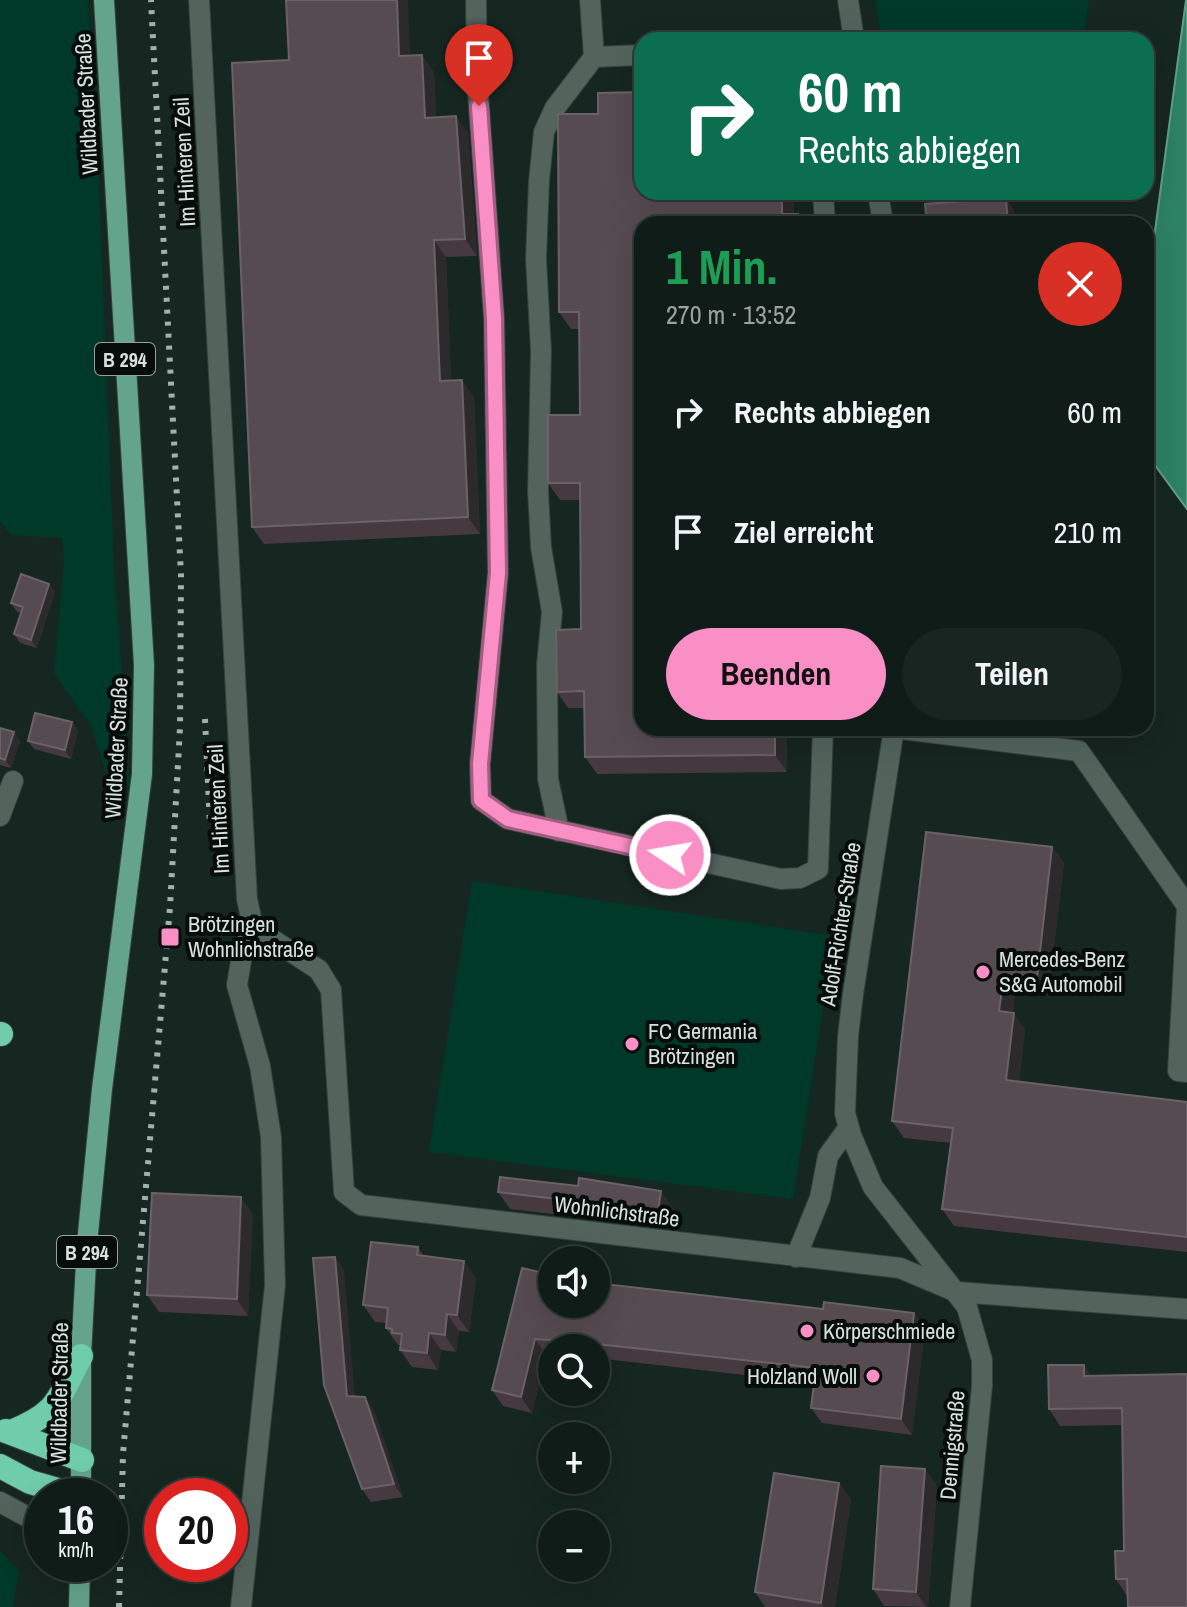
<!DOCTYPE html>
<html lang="de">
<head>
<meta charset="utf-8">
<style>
	body { margin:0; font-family:"Archivo Narrow",sans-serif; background:#192521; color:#f1f3f6; height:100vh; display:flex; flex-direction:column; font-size:30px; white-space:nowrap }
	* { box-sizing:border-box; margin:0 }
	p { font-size:26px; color:#9ca1a2 }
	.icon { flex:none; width:44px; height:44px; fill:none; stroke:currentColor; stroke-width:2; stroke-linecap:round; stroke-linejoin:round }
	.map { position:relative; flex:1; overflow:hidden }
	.side { position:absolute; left:634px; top:216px; width:520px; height:520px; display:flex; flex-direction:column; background:#101c18; border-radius:24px; box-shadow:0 8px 32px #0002,0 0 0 2px #303a37 }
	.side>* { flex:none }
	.guide { position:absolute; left:634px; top:32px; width:520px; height:168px; border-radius:24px; box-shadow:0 8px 32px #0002,0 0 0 2px #303a37; background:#0b6e4f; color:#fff; overflow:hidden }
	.tools { position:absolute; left:538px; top:1246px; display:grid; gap:16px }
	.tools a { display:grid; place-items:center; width:72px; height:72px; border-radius:50%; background:#101c18; box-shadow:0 8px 32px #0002,0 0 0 2px #303a37; font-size:40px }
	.speed { position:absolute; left:24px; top:1478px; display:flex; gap:16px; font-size:40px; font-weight:700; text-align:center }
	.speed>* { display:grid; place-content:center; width:104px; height:104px; border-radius:50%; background:#101c18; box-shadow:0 8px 32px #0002,0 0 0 2px #303a37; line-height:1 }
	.speed small { font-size:20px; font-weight:400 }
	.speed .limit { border:12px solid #d22; background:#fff; color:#111 }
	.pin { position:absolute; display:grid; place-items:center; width:68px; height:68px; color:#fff; margin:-82px -34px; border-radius:50% 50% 50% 0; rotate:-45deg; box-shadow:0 0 8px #0007 }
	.pin .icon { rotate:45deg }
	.me { position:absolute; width:88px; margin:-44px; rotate:282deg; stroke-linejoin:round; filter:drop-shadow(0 0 6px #0008) }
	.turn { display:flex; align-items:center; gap:28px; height:168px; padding:0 32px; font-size:36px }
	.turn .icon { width:104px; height:104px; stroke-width:2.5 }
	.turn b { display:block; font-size:56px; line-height:68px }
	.round { display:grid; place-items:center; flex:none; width:84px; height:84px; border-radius:42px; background:#192521 }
	.summary { display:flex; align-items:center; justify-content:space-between; height:136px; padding:0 32px }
	h1 { font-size:48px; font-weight:800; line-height:60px; color:#1e9e55 }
	.cta { display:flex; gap:16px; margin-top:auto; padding:16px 32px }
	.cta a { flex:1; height:92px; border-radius:48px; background:#fa8fc6; color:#111; font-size:32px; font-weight:800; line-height:92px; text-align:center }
	.cta a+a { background:#192521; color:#f1f3f6 }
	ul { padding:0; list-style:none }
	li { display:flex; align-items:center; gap:24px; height:120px; padding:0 32px }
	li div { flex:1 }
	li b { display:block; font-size:30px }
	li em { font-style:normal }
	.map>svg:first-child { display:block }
</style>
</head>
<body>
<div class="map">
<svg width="1187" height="1607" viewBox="0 0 1187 1607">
	<rect width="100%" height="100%" fill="#162620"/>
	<!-- green -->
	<path fill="#013929" d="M0 0H88L99 186 114 567 130 786 105 771 91 725 54 674 64 561 62 538 11 535 0 521Z
		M875 0H1089L1083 40H942L881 35Z
		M472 881 834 936 793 1199 429 1152Z
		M0 1550 19 1571 13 1607H0Z"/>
	<!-- water -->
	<path fill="#2d8165" stroke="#609e89" stroke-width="2" d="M1186 0H1187V509L1146 453V298Z"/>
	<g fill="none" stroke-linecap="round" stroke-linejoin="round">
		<!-- minor casing -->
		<g stroke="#35413c" stroke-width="22">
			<path id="minor" d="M199 0 247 899 253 927 242 955 237 985 260 1066 271 1137 275 1285 241 1607
				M476 0 477 79 494 318 498 573 480 764 481 800 508 819 781 879 800 878 818 869 823 728
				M590 0 594 57 642 55
				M848 0 854 40
				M823 192 825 224
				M878 192 883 224
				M894 728 853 994 848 1036 845 1113 851 1135 873 1187 967 1307 982 1360V1386L960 1607
				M894 728 1079 751 1187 906
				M0 816 13 781
				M559 831 548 779 547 664 552 612 541 547 538 491 541 351 536 259 539 181 544 132 555 108 594 57
				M1187 908 1178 1071 1187 1072
				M253 927 319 970 331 990 344 1192 361 1205 900 1268 957 1292 1187 1309
				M796 1257 820 1198 828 1156 849 1127
				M0 1502 35 1521"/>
		</g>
		<!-- major casing -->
		<g stroke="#35413c" stroke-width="22">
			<path id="major" d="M81 1496V1356L87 1244 102 1089 142 774 144 665 104 0
				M79 1607 80 1564"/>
		</g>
		<!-- highway casing -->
		<g stroke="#35413c" stroke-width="26">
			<path id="highway" d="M0 1034H1
				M6 1431 82 1460
				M11 1432C60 1412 57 1400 81 1356
				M0 1466 30 1482 79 1496"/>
		</g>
		<!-- minor -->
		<use href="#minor" stroke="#53645d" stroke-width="20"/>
		<!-- major -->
		<use href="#major" stroke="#64a38c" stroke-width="20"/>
		<!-- highway -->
		<use href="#highway" stroke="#70cdab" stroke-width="24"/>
		<!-- rail -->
		<path stroke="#a4b0ab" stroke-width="6" stroke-dasharray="4 8" stroke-linecap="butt" d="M205 719 210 826
			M119 1607 123 1454 170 907 180 728 181 575 151 0"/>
	</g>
	<!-- wall -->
	<path fill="#46393f" d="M410 55 434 72 436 117 456 116 468 133 477 256 446 257 451 380 474 397 480 534 264 544 252 527 289 60Z
		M642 192H793L794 214H798L805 224H642L786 728 787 772 597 774 585 757 584 708H568L557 692 581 629 580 500H560L548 483 580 415 579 329H571L559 312Z
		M49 584 55 592 37 648 20 643 14 634 21 613 17 612 11 603Z
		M72 722 78 731 71 759 34 749 28 741Z
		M0 728 14 732 20 741 11 768 0 765Z
		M1052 847 1064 863 1048 995 1015 991 1013 1013 1025 1030 1019 1082 1187 1102V1252L954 1226 942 1209 951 1143 904 1138 892 1121Z
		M578 1186 673 1208 670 1228 510 1209 498 1192Z
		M253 1214 248 1316 159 1312 147 1295Z
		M418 1247 424 1256 464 1261 476 1278 469 1332 459 1331 456 1352 441 1350 438 1370 412 1367 400 1350 401 1345H398L386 1328 387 1323 375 1322 363 1305Z
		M344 1269 354 1397 374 1410 403 1497 371 1502 362 1489Z
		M552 1304 823 1309 914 1313 925 1329 912 1435 822 1423 811 1408 814 1383 596 1358V1348H552V1355H546L532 1413 503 1406 492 1390Z
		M1084 1365 1091 1376 1187 1374 1127 1596 1116 1579 1124 1551 1123 1425 1060 1426 1049 1409Z
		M925 1469 937 1486 928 1607 884 1606 873 1589Z
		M839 1483 851 1500 835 1607H765L755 1592Z"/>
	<!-- shaded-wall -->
	<path fill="#2c2a2b" d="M397 0H408L411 73 399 56Z
		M422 55 434 72 437 135 425 118Z
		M456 116 468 133 477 256 465 239Z
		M782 192H793L794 224 782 214Z
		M1006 198 1014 210 1015 224H1008Z
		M798 214 805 224H798Z
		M434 240 446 257 452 398 440 381Z
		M462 380 474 397 480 534 468 517Z
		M49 584 55 592 37 648 31 640Z
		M72 722 78 731 71 759 65 750Z
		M775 728H786L787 772 775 755Z
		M14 732 20 741 11 768 5 760Z
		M1052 847 1064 863 1048 995 1037 978Z
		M1004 974 1015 991 1011 1028 999 1011Z
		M1014 1013 1025 1030 1017 1097 1006 1080Z
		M661 1191 673 1208 670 1228 658 1211Z
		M241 1197 253 1214 248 1316 237 1299Z
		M335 1257 344 1269 356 1409 347 1396Z
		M464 1261 476 1278 469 1332 457 1315Z
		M914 1313 925 1329 912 1435 901 1419Z
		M447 1314 459 1331 456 1352 445 1335Z
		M429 1333 441 1350 438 1370 427 1353Z
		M535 1339 546 1355 532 1413 521 1397Z
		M1084 1365 1095 1382 1084 1376Z
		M365 1397 374 1410 403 1497 394 1484Z
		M925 1469 937 1486 928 1607H926L916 1592Z
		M839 1483 851 1500 835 1607H824L821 1603Z"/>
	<!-- building -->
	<path fill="#564b50" stroke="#6a6266" stroke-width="2" d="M286 0H397L399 56 422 55 425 118 456 116 465 239 434 240 440 381 462 380 468 517 252 527 232 63 289 60Z
		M642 92V192H782V214H798V224H642V728H775V755L585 757 584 691 557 692 556 630 581 629 580 483H548V415H580L579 312H559L558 114H598V93Z
		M1006 198 1008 224H927L925 204Z
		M21 574 49 584 31 640 14 634 23 607 11 603Z
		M35 713 72 722 65 750 28 741Z
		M0 728 14 732 5 760 0 758Z
		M926 832 1052 847 1037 978 1004 974 999 1011 1014 1013 1006 1080 1187 1102V1237L942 1209 953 1128 892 1121Z
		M500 1177 578 1186 579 1178 661 1191 658 1211 498 1192Z
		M152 1193 241 1197 237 1299 147 1295Z
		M371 1242 418 1247 417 1255 464 1261 457 1315 447 1314 445 1335 429 1333 427 1353 400 1350 402 1334 392 1333V1329L386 1328 388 1308 363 1305Z
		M335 1257 347 1396 365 1397 394 1484 362 1489 324 1385 313 1258Z
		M522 1268 552 1275V1304H596V1283L823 1309 824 1302 914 1313 901 1419 811 1408 816 1368 578 1342 535 1339 521 1397 492 1390Z
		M1048 1365H1084V1376L1187 1374V1607H1128L1127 1579H1116L1115 1551H1124L1122 1408 1049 1409Z
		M881 1466 925 1469 916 1592 873 1589Z
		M774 1473 839 1483 821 1603 755 1592Z"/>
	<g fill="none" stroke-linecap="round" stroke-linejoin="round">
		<!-- route casing -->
		<g stroke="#a25d81" stroke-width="20">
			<path id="route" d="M479 106 494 318 498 573 480 764 481 800 508 819 670 855"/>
		</g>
		<!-- route -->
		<use href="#route" stroke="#fa8fc6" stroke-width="14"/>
	</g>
	<!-- markers -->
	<g fill="#fa8fc6" stroke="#070d0a" stroke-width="3">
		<rect x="160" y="927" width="20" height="20" rx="4"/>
		<circle cx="983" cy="972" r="8"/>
		<circle cx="632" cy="1044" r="8"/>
		<circle cx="807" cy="1331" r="8"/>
		<circle cx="873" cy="1376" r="8"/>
	</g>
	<g text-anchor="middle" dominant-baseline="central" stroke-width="8" stroke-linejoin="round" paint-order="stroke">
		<!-- shield labels -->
		<g fill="#070d0a" stroke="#99a19e" stroke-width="2">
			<rect x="95" y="343" width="60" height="32" rx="6"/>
			<rect x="57" y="1236" width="60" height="32" rx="6"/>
		</g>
		<g font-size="20" font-weight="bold" fill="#d7e1dd">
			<text x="125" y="359">B 294</text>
			<text x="87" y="1252">B 294</text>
		</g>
		<!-- street labels -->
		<g font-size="22" fill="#d7e1dd" stroke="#070d0a">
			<text transform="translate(86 104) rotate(-93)">Wildbader Straße</text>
			<text transform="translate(184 162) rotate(-93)">Im Hinteren Zeil</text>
			<text transform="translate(116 748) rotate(-87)">Wildbader Straße</text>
			<text transform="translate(218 809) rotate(-93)">Im Hinteren Zeil</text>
			<text transform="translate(840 924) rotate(-81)">Adolf-Richter-Straße</text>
			<text transform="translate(617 1211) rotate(7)">Wohnlichstraße</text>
			<text transform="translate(59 1393) rotate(-89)">Wildbader Straße</text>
			<text transform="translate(952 1445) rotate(-85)">Dennigstraße</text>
		</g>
		<!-- poi labels -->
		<g font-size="22" fill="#d7e1dd" stroke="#070d0a" text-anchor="start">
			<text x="188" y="924">Brötzingen<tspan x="188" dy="25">Wohnlichstraße</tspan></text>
			<text x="999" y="959">Mercedes-Benz<tspan x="999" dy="25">S&amp;G Automobil</tspan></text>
			<text x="648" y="1031">FC Germania<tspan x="648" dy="25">Brötzingen</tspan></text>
			<text x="823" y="1331">Körperschmiede</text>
			<text x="857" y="1376" text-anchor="end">Holzland Woll</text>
		</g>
	</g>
</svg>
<div class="tools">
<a><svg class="icon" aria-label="sound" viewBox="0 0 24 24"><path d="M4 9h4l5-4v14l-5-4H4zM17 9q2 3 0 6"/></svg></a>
<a><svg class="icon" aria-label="search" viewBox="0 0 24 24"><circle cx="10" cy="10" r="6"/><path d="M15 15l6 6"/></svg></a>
<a>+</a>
<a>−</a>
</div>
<div class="speed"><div>16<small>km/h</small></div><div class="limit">20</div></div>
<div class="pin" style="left:479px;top:106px;background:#d93025"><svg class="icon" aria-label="arrive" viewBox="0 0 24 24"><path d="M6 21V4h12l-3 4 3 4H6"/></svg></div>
<svg class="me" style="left:670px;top:855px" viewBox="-20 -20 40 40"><circle r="17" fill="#fa8fc6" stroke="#fff" stroke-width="3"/><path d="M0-11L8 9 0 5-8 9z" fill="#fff"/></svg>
<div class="guide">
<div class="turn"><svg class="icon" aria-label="right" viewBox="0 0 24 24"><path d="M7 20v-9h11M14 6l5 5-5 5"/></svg><div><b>60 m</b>Rechts abbiegen</div></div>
</div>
<section class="side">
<div class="summary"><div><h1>1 Min.</h1><p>270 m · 13:52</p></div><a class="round" style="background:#d93025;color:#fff"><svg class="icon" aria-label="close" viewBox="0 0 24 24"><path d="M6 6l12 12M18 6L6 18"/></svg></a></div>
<ul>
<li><svg class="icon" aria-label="right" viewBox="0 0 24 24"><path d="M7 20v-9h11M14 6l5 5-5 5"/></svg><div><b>Rechts abbiegen</b></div><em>60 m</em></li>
<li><svg class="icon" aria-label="arrive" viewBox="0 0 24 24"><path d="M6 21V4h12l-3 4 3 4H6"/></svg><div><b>Ziel erreicht</b></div><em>210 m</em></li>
</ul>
<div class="cta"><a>Beenden</a><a>Teilen</a></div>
</section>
</div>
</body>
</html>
